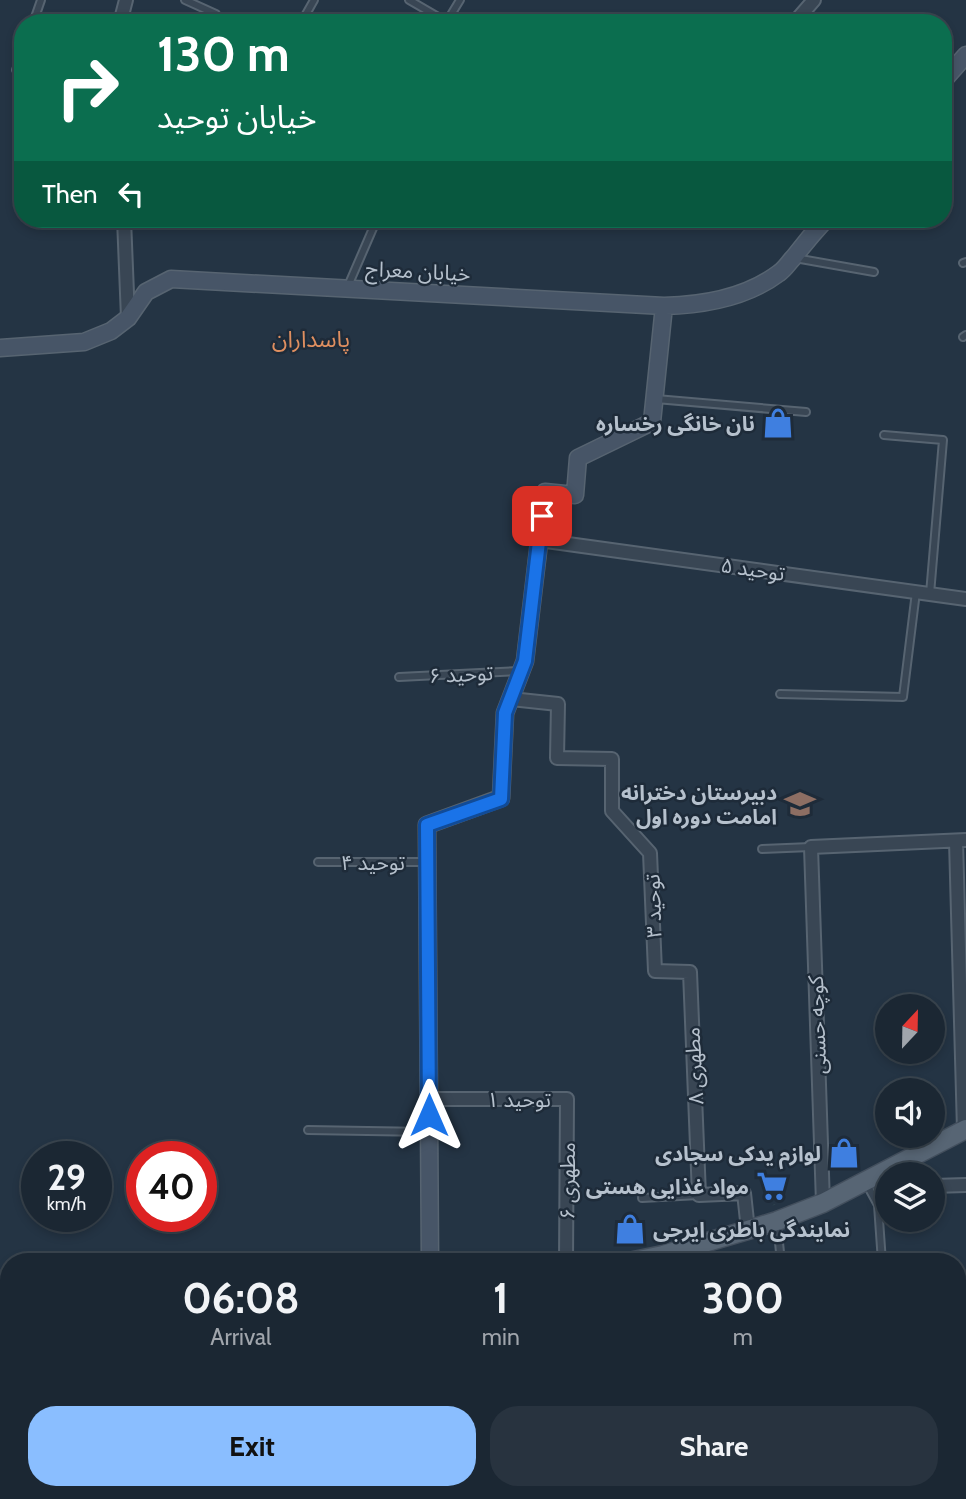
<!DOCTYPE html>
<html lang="en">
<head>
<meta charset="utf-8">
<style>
	body { margin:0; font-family:Cabin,"Noto Sans Arabic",sans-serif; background:#28333f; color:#f1f3f6; height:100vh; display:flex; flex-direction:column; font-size:26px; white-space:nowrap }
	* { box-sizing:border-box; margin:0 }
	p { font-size:23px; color:#a0a5ac }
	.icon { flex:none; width:38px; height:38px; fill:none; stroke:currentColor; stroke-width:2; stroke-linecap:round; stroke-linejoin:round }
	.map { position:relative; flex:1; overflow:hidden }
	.sheet { position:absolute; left:0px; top:1253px; width:966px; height:247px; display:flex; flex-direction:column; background:#1b2733; border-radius:28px 28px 0 0; box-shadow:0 4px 10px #0003,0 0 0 2px #39444e }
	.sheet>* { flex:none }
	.hud { position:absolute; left:14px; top:14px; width:938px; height:214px; border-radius:28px; box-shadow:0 4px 10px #0003,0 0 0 2px #39444e; background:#0b6e4f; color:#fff; overflow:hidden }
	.needle { width:46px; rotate:22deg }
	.tools { position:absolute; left:875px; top:994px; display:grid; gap:14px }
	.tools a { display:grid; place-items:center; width:70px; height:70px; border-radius:50%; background:#1b2733; box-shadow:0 4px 10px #0003,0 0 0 2px #39444e; font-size:35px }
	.speed { position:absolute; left:21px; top:1141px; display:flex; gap:14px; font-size:35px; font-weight:700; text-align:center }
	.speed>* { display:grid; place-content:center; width:91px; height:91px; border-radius:50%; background:#1b2733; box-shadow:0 4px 10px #0003,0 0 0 2px #39444e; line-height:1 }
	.speed small { font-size:18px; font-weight:400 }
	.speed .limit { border:10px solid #d22; background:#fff; color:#111 }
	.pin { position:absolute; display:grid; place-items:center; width:60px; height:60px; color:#fff; margin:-30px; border-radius:14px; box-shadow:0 4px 10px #0006 }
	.me { position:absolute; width:77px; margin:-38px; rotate:0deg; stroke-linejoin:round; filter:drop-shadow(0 0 5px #0008) }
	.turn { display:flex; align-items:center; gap:24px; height:147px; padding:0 28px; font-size:32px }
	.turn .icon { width:91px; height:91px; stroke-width:2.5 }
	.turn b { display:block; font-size:49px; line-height:60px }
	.then { display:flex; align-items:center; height:66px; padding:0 28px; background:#0003; gap:14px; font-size:26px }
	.eta { display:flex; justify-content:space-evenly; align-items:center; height:119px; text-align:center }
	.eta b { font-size:42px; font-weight:800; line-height:49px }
	.primary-button { display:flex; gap:14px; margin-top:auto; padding:14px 28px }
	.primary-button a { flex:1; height:80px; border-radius:28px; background:#8abeff; color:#111; font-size:28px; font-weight:800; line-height:80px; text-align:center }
	.primary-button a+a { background:#28333f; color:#f1f3f6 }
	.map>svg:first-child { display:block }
</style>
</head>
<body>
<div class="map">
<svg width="966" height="1499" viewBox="0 0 966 1499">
	<rect width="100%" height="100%" fill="#243444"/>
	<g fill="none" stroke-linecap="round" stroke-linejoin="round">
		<!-- lane casing -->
		<g stroke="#576471" stroke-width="10">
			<path id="lane" d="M185 0 216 14
				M409 0 447 22
				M305 16 314 0
				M569 17 576 23
				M33 23 41 0
				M446 23 460 0
				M16 70 23 51
				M795 258 874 272
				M963 263 966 262
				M348 286 377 219
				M963 337 966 335
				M656 399 806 412
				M884 435 943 440 930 594
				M399 677 520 671
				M780 694 903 697 916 592
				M762 849 811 847
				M318 862H425
				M308 1130 427 1132
				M866 1183 878 1205 882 1262
				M642 1198 699 1195
				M777 1223 781 1262
				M957 1487H966
				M108 1499 109 1491"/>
		</g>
		<!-- street casing -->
		<g stroke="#576471" stroke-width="16">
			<path id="street" d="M120 23 126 0
				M794 23 814 0
				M124 219 128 318
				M539 540 966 599
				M511 699 558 704 557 758 612 759V811L650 853 655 971 690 972 699 1195 744 1193 748 1230
				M956 841 964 1130
				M429 1099H567L566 1262
				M933 1186 966 1185
				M823 1203 811 847 966 840
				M588 1499 591 1491"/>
		</g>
		<!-- secondary casing -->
		<g stroke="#576471" stroke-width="19">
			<path id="secondary" d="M943 81 966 55
				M0 348 84 342 111 331 128 318 146 292 171 279 664 306C704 305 746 298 779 273 785 269 789 262 794 257 804 244 815 231 826 219
				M430 1262 427 825 501 798 505 713 525 661 545 492 575 495 578 458 652 422 664 306"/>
		</g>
		<!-- primary casing -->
		<g stroke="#434f5d" stroke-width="21">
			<path id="primary" d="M629 1262 663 1255 748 1230 777 1221 823 1203 966 1129
				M0 1282 9 1283"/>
		</g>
		<!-- path -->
		<path stroke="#456061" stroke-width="2.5" stroke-dasharray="5 5" stroke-linecap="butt" d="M772 1195 774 1205"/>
		<!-- lane -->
		<use href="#lane" stroke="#394654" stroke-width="6"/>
		<!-- street -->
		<use href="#street" stroke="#394654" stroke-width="12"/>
		<!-- secondary -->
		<use href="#secondary" stroke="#475567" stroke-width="16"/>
		<!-- primary -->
		<use href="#primary" stroke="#576574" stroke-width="18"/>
	</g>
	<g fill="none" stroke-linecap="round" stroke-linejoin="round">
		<!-- route casing -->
		<g stroke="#114b97" stroke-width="18">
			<path id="route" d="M429 1115 427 825 501 799 505 713 525 661 542 516"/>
		</g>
		<!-- route -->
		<use href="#route" stroke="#1a73e8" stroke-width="12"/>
	</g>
	<!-- icons -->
	<defs>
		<g id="shop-bare" transform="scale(2.415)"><path d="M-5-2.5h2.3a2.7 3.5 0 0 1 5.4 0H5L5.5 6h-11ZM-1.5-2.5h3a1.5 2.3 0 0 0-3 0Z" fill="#3f7fe0" stroke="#1e2b39" stroke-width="2.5" paint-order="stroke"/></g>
		<g id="school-bare" transform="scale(2.415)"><path d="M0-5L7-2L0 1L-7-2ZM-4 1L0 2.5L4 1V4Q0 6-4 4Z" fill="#8d6e63" stroke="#1e2b39" stroke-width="2.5" paint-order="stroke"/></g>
		<g id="supermarket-bare" transform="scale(2.415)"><path d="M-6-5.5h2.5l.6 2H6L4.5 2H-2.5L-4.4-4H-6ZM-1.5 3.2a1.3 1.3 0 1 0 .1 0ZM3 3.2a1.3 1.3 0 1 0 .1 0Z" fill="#3f7fe0" stroke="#1e2b39" stroke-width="2.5" paint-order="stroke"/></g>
	</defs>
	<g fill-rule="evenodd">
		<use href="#shop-bare" x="778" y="423"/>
		<use href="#school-bare" x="800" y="804"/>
		<use href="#shop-bare" x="844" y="1153"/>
		<use href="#supermarket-bare" x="772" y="1186"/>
		<use href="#shop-bare" x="630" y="1229"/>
	</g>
	<g text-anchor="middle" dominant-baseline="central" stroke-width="5" stroke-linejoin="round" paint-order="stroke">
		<!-- street labels -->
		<g font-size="21" fill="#b6c1cd" stroke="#1e2b39">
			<text transform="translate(418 271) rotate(3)">خیابان معراج</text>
			<text transform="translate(753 569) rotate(8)">توحید ۵</text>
			<text transform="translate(461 674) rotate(-3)">توحید ۶</text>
			<text x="373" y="862">توحید ۴</text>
			<text transform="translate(653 906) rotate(-92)">توحید ۳</text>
			<text transform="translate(817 1025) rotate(-92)">کوچه حسنی</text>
			<text transform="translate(694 1066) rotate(-93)">مطهری ۸</text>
			<text x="519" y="1099">توحید ۱</text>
			<text transform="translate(567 1181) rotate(-90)">مطهری ۶</text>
		</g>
		<!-- poi labels -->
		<g font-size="21" font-weight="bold" fill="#b6c1cd" stroke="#1e2b39" text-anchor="end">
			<text x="755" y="423">نان خانگی رخساره</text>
			<text x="777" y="792">دبیرستان دخترانه<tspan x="777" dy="24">امامت دوره اول</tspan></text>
			<text x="821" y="1153">لوازم یدکی سجادی</text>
			<text x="749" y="1186">مواد غذایی هستی</text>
			<text x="653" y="1229" text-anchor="start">نمایندگی باطری ایرجی</text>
		</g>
		<!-- neighbourhood labels -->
		<g font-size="23" fill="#df8f60" stroke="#1e2b39">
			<text x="311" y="339">پاسداران</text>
		</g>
	</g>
</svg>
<div class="tools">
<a><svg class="needle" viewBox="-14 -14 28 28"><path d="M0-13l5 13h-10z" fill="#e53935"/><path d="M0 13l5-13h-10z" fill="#a0a5ac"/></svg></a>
<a><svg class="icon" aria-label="sound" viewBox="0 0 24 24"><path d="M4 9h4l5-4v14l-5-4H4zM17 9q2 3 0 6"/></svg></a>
<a><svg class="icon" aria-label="layers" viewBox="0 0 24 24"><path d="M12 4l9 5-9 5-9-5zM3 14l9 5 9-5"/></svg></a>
</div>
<div class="speed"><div>29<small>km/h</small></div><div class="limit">40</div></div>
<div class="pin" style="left:542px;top:516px;background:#d93025"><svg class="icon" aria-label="arrive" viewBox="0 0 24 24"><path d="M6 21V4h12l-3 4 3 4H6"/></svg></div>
<svg class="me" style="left:429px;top:1115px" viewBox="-20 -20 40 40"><path d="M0-17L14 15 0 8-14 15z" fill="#1a73e8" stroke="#fff" stroke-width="4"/></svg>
<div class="hud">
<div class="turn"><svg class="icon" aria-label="right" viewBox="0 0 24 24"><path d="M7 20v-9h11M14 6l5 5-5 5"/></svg><div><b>130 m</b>خیابان توحید</div></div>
<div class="then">Then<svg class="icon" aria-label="left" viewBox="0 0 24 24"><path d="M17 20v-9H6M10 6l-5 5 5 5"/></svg></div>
</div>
<section class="sheet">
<div class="eta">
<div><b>06:08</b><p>Arrival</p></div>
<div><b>1</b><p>min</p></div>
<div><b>300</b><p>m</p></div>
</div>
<div class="primary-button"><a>Exit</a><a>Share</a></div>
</section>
</div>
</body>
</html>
